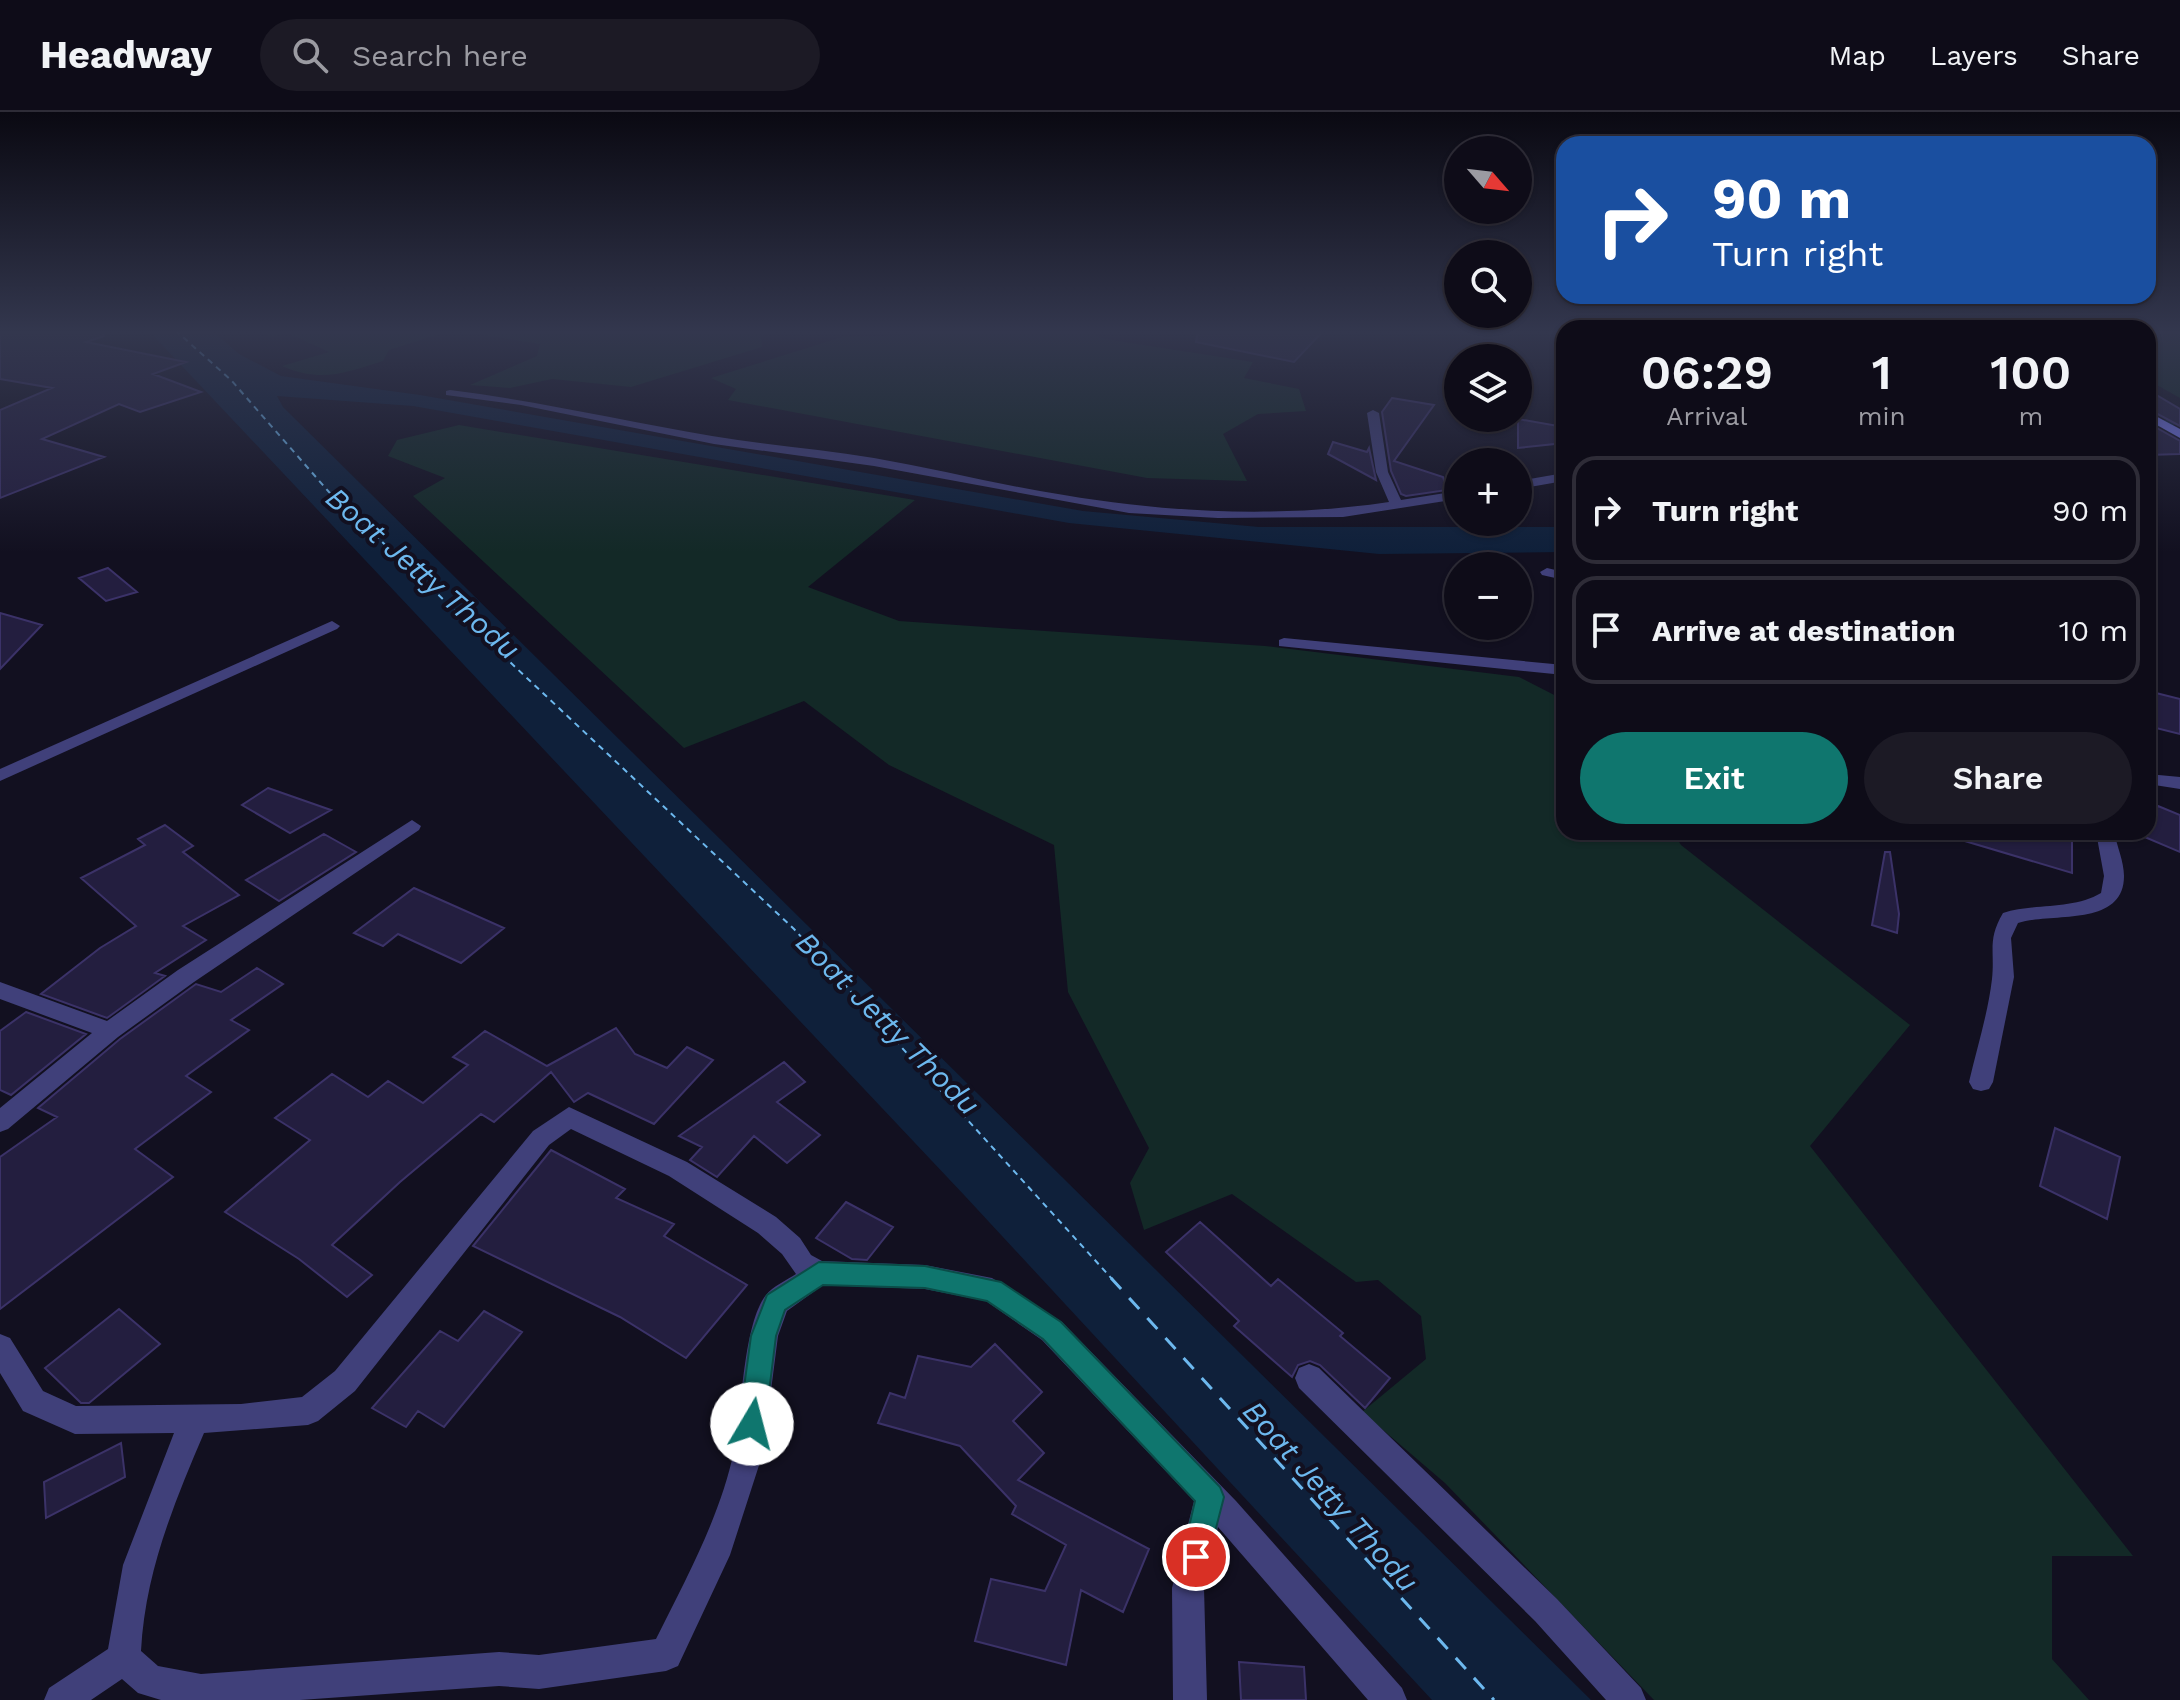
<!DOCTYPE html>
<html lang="en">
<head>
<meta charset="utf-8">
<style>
	body { margin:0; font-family:"Work Sans",sans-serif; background:#1c1a25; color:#f1f3f6; height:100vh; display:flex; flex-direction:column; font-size:30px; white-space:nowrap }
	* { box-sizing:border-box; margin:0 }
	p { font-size:26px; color:#9b9ba2 }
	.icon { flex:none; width:44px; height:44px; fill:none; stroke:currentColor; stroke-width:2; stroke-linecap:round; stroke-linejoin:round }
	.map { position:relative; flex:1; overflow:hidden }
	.drawer { position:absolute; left:1556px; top:208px; width:600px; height:520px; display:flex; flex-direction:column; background:#0e0c18; border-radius:24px; box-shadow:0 2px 6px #0004,0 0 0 2px #2e2c37 }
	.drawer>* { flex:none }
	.top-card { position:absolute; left:1556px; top:24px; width:600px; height:168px; border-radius:24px; box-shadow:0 2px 6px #0004,0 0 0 2px #2e2c37; background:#1a4fa0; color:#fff; overflow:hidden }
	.needle { width:52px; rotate:118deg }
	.fabs { position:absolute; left:1444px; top:24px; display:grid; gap:16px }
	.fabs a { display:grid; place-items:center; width:88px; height:88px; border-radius:50%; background:#0e0c18; box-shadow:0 2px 6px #0004,0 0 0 2px #2e2c37; font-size:40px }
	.pin { position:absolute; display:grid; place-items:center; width:68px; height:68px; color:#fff; margin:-34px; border:4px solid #fff; border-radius:50%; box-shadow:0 2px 8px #0007 }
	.me { position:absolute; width:88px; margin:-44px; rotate:8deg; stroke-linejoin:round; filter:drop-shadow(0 0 6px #0008) }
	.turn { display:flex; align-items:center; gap:28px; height:168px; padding:0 24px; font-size:36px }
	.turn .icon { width:104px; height:104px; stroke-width:2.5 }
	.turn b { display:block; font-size:56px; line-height:68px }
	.eta { display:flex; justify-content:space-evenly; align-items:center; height:136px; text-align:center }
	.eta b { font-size:48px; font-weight:600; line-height:56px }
	.primary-button { display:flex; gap:16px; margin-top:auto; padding:16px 24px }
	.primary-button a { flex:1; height:92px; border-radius:48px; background:#0f766e; color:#fff; font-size:32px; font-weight:600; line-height:92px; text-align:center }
	.primary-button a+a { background:#1c1a25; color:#f1f3f6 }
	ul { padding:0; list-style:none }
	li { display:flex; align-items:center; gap:24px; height:108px; margin:0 16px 12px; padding:0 8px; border:4px solid #2e2c37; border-radius:24px }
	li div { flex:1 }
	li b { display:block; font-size:30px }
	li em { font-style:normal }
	header { display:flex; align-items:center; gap:48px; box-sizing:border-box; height:112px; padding:0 40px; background:#0e0c18; border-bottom:2px solid #2e2c37 }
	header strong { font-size:38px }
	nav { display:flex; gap:44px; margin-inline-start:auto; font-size:28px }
	.search { width:560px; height:72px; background:#1c1a25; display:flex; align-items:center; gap:20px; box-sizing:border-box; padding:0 28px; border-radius:44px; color:#9b9ba2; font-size:30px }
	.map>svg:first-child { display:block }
</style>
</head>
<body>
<header>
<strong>Headway</strong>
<div class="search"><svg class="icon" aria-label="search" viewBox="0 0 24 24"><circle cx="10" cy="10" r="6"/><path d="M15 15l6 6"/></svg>Search here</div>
<nav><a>Map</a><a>Layers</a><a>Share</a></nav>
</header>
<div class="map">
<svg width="2180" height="1588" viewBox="0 0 2180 1588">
	<rect width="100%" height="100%" fill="#121020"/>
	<!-- green -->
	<path fill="#132927" d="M262 218H786L761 223 762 235 631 275 552 267 510 276 470 273 537 244 540 232 452 218 389 238 383 249C345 261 321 271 282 254L329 240 290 222 270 224Z
		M933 218H1088L1105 227 1253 250 1244 266 1299 277 1306 299 1258 302 1223 322 1247 369 1147 366 728 288 736 277 711 266 842 225 906 223Z
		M2148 218H2180V286L2148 268Z
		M459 313 915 388 808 475 899 509 1265 534 1519 565 1564 588V720H1673L1681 733 1910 913 1810 1034 2133 1444H2052V1547L2089 1588H1654L1445 1371 1362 1300 1426 1247 1421 1204 1378 1168 1356 1170 1232 1082 1144 1118 1130 1071 1149 1036 1068 880 1054 733 889 653 804 589 684 636 413 384 445 366 388 344 397 328Z"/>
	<!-- water -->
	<path fill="#0f203a" d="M148 218H211L239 242 281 264 420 283 1083 399 1259 415H1564V440L1379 442 1069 411 413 294 277 284 283 295 1591 1588H1432L965 1084Z"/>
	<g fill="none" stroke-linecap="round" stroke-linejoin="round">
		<!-- stream -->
		<path stroke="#0f203a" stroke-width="6" d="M2148 313 2180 309"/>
		<!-- ferry-far1 -->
		<path stroke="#6db8ee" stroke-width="2" stroke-dasharray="6 5" stroke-linecap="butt" d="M175 218 231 268 329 380 794 817 1113 1168"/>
		<!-- ferry -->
		<path stroke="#6db8ee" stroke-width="3" stroke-dasharray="15 12" stroke-linecap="butt" d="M1111 1166 1494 1588"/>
	</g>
	<!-- building -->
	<path fill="#231e3f" stroke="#3b3268" stroke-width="2" d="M0 218H103L104 224 86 230 186 250 153 262 201 280 140 300 119 292 42 327 104 345 0 386V298L52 276 0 267Z
		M1198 218H1324L1294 250 1196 230Z
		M2148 278 2180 297V314L2148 297Z
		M1392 286 1434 293 1394 349 1443 365 1447 378 1406 384 1401 382 1391 359 1382 300Z
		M1518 307 1564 315V331L1518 336Z
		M2148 311 2180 329V342L2148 343Z
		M1333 330 1367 340 1369 336 1376 368 1328 342Z
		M108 456 137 480 106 489 79 466Z
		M0 501 42 513 0 557Z
		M2148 579 2180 587V622L2148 614Z
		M268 676 331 698 290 721 242 693Z
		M2158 694 2180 703V740L2140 723 2148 720V710Z
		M165 713 193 734 183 740 239 783 183 814 206 828 155 861 165 864 107 906 41 882 100 836 136 814 81 766 145 733 138 727Z
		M1959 720H2072V761L1958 727Z
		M324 722 356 740 279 789 246 768Z
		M1885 740H1890L1899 802 1897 821 1872 813Z
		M414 776 504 816 461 851 398 822 383 834 354 821Z
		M257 856 283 872 231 908 249 918 186 964 211 980 135 1037 173 1065 0 1197V1045L57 1005 38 996 120 927 196 872 221 880Z
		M26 900 86 922 11 983 0 978V919Z
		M616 916 635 942 667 956 687 935 713 948 654 1012 588 981 574 990 551 960 494 1010 481 1002 400 1070 332 1133 372 1163 347 1185 299 1147 225 1100 310 1028 275 1006 332 962 368 985 388 969 423 991 468 953 453 945 485 919 547 954Z
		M784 950 805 970 777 990 820 1023 787 1051 754 1024 717 1065 690 1048 702 1035 679 1024Z
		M2055 1016 2120 1045 2107 1107 2040 1074Z
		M551 1038 625 1077 616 1086 674 1112 664 1124 747 1173 686 1246 620 1205 473 1134Z
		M846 1090 893 1115 867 1148 852 1147 816 1126Z
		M1200 1110 1271 1174 1278 1167 1343 1221 1340 1224 1390 1266 1365 1296 1320 1253 1310 1249 1298 1253 1292 1265 1234 1214 1239 1209 1166 1140Z
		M119 1197 160 1232 89 1291H81L45 1256Z
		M484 1199 522 1220 444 1315 418 1299 406 1315 372 1296 440 1219 458 1229Z
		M995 1232 1042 1280 1013 1309 1044 1341 1018 1368 1149 1437 1123 1500 1081 1478 1066 1553 975 1529 991 1467 1045 1479 1066 1433 1012 1402 1016 1394 960 1334 878 1311 890 1281 905 1286 918 1244 971 1255Z
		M121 1331 125 1365 46 1406 44 1370Z
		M1239 1550 1304 1555 1306 1588H1241Z"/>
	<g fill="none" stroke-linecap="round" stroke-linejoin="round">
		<!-- minor -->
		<path fill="#40407a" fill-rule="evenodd" d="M450 278C538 289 624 309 712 324 766 333 820 337 874 346 937 357 1000 373 1064 383 1169 401 1283 406 1389 390L1376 360 1367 301 1373 298 1379 301 1388 360 1401 388 1458 379V387L1343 405 1218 406 1129 401 874 354 714 332 521 293 446 283V279Z
			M1564 361V369L1518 377V369Z
			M1547 456 1564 460V468L1542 463 1540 460Z
			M332 509 340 514 337 517 0 669V657Z
			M1284 526 1564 553V563L1279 534V528Z
			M2148 662 2180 665V677L2148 672Z
			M412 708 421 714 419 718 194 870 118 925 8 1017 0 1020V996L92 921 0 887V870L107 909 178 858Z
			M2096 720H2114C2117 734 2124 750 2124 764 2124 816 2051 800 2018 811L2011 826 2014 865 1993 970 1989 977 1981 979 1973 977 1969 970C1977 936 1988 901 1992 867 1995 839 1987 828 2003 801 2034 791 2073 798 2101 781L2104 764Z
			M569 995 687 1050 776 1105 800 1126 811 1143 822 1149 925 1153 992 1166 1062 1210 1236 1389 1402 1576 1407 1588H1368L1218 1415 1204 1476 1207 1588H1173L1172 1476 1194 1389 1042 1228 986 1189 925 1177 823 1173 787 1199 778 1224 763 1341 730 1443 678 1554 666 1559 539 1577 499 1574 300 1588H161L138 1581 122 1567 91 1588H44L49 1576 108 1537 123 1453 174 1321 75 1322 23 1299 0 1261V1222L10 1226 43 1279 76 1294 241 1292 302 1285 335 1259 533 1019ZM571 1017 669 1064 758 1121 782 1142 796 1162C787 1168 773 1174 766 1183 743 1212 742 1300 734 1339 720 1405 686 1467 656 1527L539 1543 499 1540 201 1562 158 1554 141 1539C145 1461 174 1391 204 1321L308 1313 318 1309 355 1279 549 1033Z
			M1309 1252 1319 1256 1557 1487 1641 1576 1646 1588H1606L1535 1509 1299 1276 1295 1266 1299 1256Z"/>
		<!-- secondary -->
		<path fill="#7578ef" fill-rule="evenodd" d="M2148 300 2180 317V326L2148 308Z"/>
	</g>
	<!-- sky -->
	<linearGradient id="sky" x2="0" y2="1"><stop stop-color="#0a0912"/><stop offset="0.5" stop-color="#33374e"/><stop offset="1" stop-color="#33374e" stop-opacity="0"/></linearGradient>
	<rect width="2180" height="440" fill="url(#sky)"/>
	<!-- route -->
	<path fill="#0f766e" stroke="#0a4d48" stroke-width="2" d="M819 1150 925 1154 1001 1170 1061 1210 1220 1375 1224 1385 1206 1455 1196 1460 1186 1455 1182 1445 1195 1389 1043 1227 987 1189 925 1176 823 1173 785 1198 776 1224 765 1312 761 1321 752 1325 742 1321 739 1312 751 1224 767 1183Z"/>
	<g text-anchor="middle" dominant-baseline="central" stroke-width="8" stroke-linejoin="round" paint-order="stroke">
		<!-- water labels -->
		<g font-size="30" font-style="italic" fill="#6db8ee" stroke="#121020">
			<text transform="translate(423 461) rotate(41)">Boat Jetty Thodu</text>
			<text transform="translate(888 911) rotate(45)">Boat Jetty Thodu</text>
			<text transform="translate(1331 1384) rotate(48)">Boat Jetty Thodu</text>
		</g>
	</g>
</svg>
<div class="fabs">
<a><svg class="needle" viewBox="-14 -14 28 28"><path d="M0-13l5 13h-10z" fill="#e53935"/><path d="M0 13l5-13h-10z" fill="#9b9ba2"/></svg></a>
<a><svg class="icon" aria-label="search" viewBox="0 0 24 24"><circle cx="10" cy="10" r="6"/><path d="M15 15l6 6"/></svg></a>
<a><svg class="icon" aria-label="layers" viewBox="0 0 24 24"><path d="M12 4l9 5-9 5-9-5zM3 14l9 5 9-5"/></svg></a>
<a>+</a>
<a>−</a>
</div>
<div class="pin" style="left:1196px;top:1445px;background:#d93025"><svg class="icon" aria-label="arrive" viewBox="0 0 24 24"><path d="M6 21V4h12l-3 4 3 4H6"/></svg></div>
<svg class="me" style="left:752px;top:1312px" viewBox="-20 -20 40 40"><circle r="19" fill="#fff"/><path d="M0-13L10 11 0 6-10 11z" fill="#0f766e"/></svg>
<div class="top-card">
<div class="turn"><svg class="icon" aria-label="right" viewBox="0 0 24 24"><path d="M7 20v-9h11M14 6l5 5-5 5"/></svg><div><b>90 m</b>Turn right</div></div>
</div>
<section class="drawer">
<div class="eta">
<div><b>06:29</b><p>Arrival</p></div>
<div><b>1</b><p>min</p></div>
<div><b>100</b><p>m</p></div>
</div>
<ul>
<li><svg class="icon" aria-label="right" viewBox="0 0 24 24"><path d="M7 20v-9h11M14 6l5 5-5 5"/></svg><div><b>Turn right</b></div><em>90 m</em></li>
<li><svg class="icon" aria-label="arrive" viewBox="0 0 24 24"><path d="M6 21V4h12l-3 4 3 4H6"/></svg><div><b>Arrive at destination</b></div><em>10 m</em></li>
</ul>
<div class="primary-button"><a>Exit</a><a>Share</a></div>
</section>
</div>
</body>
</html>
